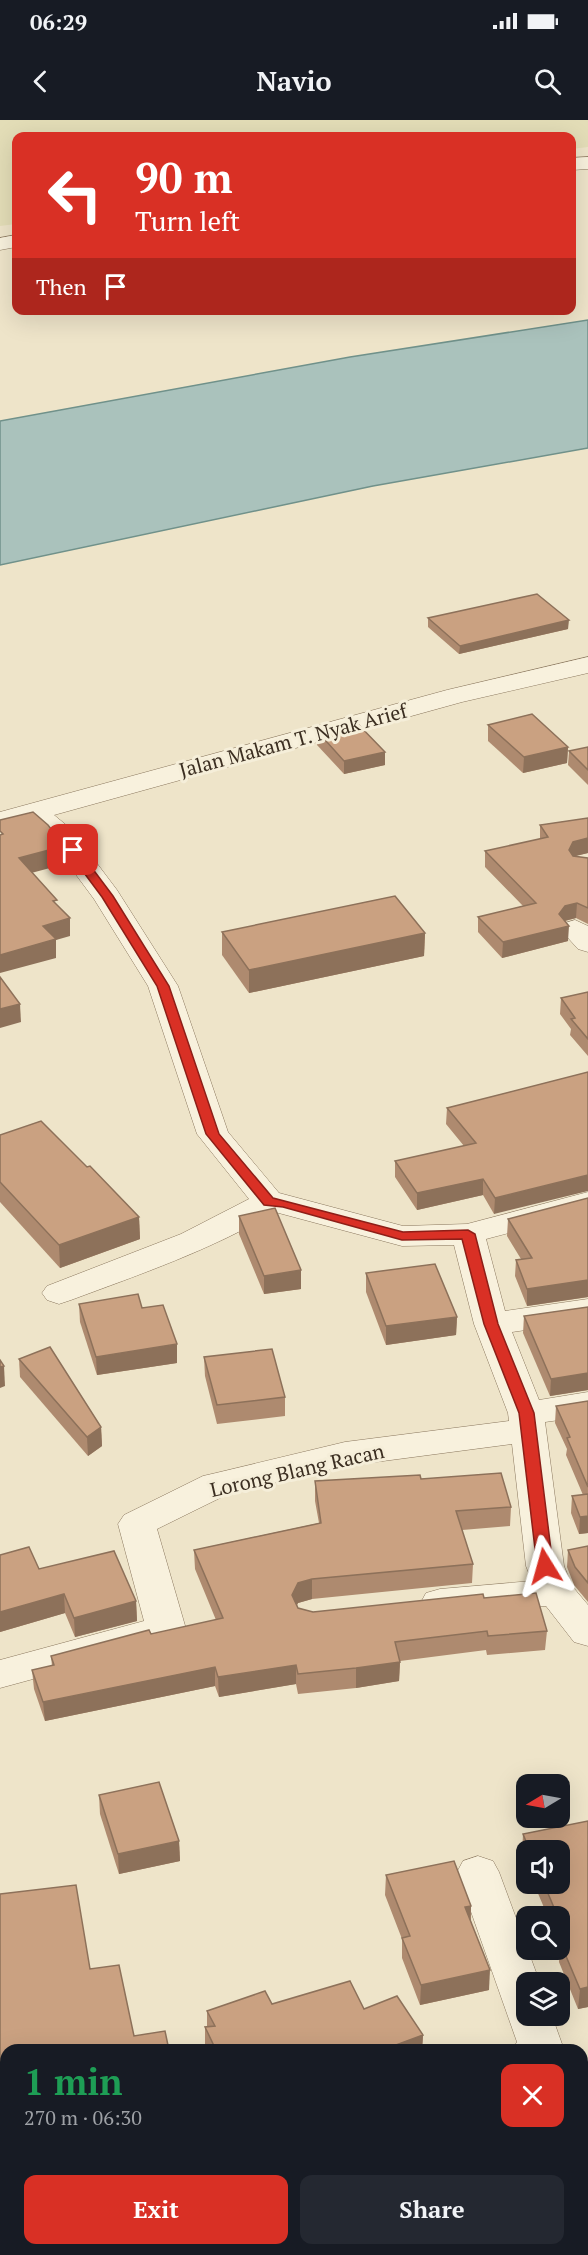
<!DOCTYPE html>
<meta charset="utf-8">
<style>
:root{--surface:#171b24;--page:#242831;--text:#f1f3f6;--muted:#9ea1a6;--accent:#d93025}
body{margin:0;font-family:"PT Serif",serif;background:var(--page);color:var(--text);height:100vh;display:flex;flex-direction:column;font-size:22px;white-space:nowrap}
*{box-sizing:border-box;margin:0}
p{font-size:20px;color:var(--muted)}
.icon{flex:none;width:33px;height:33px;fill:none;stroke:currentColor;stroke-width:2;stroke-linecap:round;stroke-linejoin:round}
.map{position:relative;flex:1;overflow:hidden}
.panel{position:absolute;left:0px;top:1924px;width:588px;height:212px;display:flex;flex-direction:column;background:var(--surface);border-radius:18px 18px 0 0;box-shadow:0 6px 24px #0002}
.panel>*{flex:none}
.top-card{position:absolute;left:12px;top:12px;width:564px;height:183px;border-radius:12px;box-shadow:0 6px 24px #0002;background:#d93025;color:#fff;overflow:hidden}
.needle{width:39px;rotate:260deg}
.tools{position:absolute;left:516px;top:1654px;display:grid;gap:12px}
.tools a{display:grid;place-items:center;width:54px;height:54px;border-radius:12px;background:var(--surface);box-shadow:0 6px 24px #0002;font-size:30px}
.pin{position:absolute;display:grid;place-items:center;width:51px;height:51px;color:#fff;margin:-26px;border-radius:12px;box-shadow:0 3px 9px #0006}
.me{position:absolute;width:66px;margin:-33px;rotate:352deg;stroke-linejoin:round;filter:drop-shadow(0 0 4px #0008)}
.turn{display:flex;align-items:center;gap:21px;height:126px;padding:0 24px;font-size:27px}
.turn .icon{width:78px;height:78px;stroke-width:2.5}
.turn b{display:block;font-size:42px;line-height:51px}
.then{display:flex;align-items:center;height:57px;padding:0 24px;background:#0003;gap:12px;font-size:22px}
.round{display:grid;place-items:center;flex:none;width:63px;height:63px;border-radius:12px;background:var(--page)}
.head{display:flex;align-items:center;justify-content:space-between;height:102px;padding:0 24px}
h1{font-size:36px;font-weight:600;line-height:45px;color:#1e9e55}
.primary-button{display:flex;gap:12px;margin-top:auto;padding:12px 24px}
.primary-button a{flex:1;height:69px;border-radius:12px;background:var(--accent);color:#fff;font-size:24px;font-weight:600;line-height:69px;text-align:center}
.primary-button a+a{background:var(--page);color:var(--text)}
.status{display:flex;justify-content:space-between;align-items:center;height:42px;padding:0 30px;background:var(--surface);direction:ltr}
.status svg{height:16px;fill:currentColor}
header{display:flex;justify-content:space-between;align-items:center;height:78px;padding:0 24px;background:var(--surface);font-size:27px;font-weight:600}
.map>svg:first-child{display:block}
.farmland{fill:#e3ddb7}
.water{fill:#aac2bc;stroke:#70918a;stroke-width:1.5}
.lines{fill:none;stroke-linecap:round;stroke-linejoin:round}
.minor-casing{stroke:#8a775e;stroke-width:1}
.minor{fill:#f8f1dd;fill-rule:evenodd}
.wall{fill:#ae8a6f}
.shaded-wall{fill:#8d715a}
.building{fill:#caa181;stroke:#8d715a;stroke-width:1.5}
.route{fill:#d93025;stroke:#8d1f18;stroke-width:1.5}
.labels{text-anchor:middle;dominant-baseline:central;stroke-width:6;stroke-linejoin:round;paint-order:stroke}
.street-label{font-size:20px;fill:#3b2e21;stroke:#f5eed9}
</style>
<div class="status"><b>06:29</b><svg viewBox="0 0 49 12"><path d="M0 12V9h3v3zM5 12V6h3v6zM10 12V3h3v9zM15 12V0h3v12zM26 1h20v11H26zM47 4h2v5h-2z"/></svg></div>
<header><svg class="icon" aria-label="back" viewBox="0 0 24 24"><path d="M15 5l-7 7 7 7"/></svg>Navio<svg class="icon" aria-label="search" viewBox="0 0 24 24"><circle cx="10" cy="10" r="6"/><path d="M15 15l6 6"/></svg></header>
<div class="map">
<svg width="588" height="2135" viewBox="0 0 588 2135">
<rect width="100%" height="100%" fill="#eee4c9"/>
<path class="farmland" d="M0,0h588v27l-16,2v-13h-556v88l-16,2z"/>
<path class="water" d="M588,200v128l-215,38 -373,79v-144l350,-64z"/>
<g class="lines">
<g class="minor-casing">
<g id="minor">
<path d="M588,37v12l-16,1v-12z"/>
<path d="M16,115v12l-16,3v-12z"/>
<path d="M588,537v16l-126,29 -408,113 17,14 46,61 61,96 50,146 51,61 124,33 64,-2 121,-32v20l-102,27 19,72 83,-12v22l-76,11 27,68 49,-8v24l-43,6 19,144 8,20 16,19v41l-14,-4 -28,-36 -106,9 -14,-4 -5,-9 5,-9 14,-4 92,-8 -6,-15 -14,-122 -167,22 -117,28 -71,35 29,100 -6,10 -180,49v-28l144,-39 -26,-97 6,-9 79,-39 13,-3 129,-31 164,-21 -1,-8 -34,-89 -20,-79 -52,1 -127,-34c-64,38 -134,62 -204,88l-12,4 -12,-4 -5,-7 5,-7 134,-52 68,-35 -52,-65 -49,-148 -54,-87 -43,-58 -23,-19 -28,7v-17l447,-122z"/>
<path d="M575,800l13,6v26l-10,-3 -18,-20 5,-6z"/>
<path d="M478,1736l15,5 6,11 41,111h-14v33h26l10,28 -3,6h-47l5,-8 -60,-170 6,-11z"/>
<path d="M125,2130h48l2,5h-48z"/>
<path d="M463,2130h50l2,5h-49z"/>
</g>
</g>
<use href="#minor" class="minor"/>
</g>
<g class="wall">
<path d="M428,498l140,11 -109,25 -31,-27z"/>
<path d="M488,605l80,22 -1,16 -44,10 -35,-32z"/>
<path d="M317,611l68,34 -41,9 -27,-29z"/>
<path d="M588,627v38l-20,-20 1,-14z"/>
<path d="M588,698v35l-14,3 14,2v66l-12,-6 -11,3 3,20 -66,17 -24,-26v-15l45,-11 -38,-39v-16l55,-12v-14z"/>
<path d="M222,812l203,1 -1,23 -175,37 -27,-38z"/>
<path d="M588,872v64l-18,-21 1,-6 -11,-15 1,-16z"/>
<path d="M588,952l-94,142 -11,-19 -66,15 -22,-33v-16l69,-15 -18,-22 1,-16z"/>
<path d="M0,1015l139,82 1,22 -80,29 -60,-66z"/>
<path d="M588,1078v99l-61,9 -12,-30 1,-16 5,-1 -14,-23 1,-17z"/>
<path d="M239,1096l62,54v19l-37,5 -25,-60z"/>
<path d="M366,1153l91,44 -1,18 -70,10 -20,-53z"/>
<path d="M79,1184l63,4 35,55 -80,12 -17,-53z"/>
<path d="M588,1187v83l-38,6 -27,-63 1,-17z"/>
<path d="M204,1237l81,40v19l-68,8 -12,-48z"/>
<path d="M19,1239l82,68 1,19 -14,10 -68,-79z"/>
<path d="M588,1281v132l-9,1 -8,-21 1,-17 11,-1 -17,-40 1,-6 -12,-26 1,-17z"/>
<path d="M421,1359l90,28 -1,19 -48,4 11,34 -1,19 -160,16 -14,4 -1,2 1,3 15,4 171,-14 63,33 -2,19 -58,5 -1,-5 -86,11 -1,20 -43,7 -58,6 -2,-10 -77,13 -4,-11 -170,35 -11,-32 -2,-19 20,-4 -1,-10 165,-36 -21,-51 -1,-19 125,-27 -4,-22v-20z"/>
<path d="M588,1426v56l-14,-17 -7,-18 1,-17z"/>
<path d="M0,1435l136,46 1,20 -62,16 -10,-24 -65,19z"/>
<path d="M99,1675l80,46 1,20 -61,13 -19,-60z"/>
<path d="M588,1701v186l-10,2 -19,-47 1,-17v-28h-12l-14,-33h26v-33h-34v15l-4,-12 1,-20z"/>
<path d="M386,1755l85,31v15l18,69 -69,15 -18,-47v-19l-17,-44z"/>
<path d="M0,1774l90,75 44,67 35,14h-163v137l-5,1 -1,-9z"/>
<path d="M272,1884l92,5 59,26 -1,15h-215l-2,-3v-20h2v-16z"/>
</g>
<g class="shaded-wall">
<path d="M569,500l-1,9 -109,25 1,-8z"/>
<path d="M568,627l-1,16 -44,10 1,-16z"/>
<path d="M385,632v13l-41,9v-13z"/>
<path d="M588,718v15l-16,4 -3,-7 4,-8z"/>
<path d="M64,726l1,18 -45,12 -1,-18z"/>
<path d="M577,783l-1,15 -12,3 5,5 -1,15 -66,17 1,-16 56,-28 6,-8z"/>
<path d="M70,798v18l-14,4v18l-56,15v-18l43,-29z"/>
<path d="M425,813l-1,23 -175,37v-23z"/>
<path d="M20,884l1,18 -21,6v-19z"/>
<path d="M588,1055v16l-94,23 1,-16z"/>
<path d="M483,1059v16l-66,15v-17z"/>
<path d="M139,1097l1,22 -80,29 -1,-23z"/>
<path d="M301,1150v19l-37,5v-18z"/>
<path d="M588,1160v17l-61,9v-17z"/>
<path d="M457,1197l-1,18 -70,10v-19z"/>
<path d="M177,1224v19l-80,12 -1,-18z"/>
<path d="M4,1246l1,20 -5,2v-21z"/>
<path d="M588,1253v17l-38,6 1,-17z"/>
<path d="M101,1307l1,19 -14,10 -1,-19z"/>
<path d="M588,1396v17l-9,1 1,-17z"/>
<path d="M312,1459v20l-14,4 -6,11v-19l6,-12z"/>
<path d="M64,1474l1,19 -65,19v-20z"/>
<path d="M136,1481l1,20 -62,16 -1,-19z"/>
<path d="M400,1542l-1,19 -43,7v-20z"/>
<path d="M296,1545v19l-77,13 -1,-20z"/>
<path d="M215,1547v19l-170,35 -2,-19z"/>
<path d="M179,1721l1,20 -61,13 -1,-20z"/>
<path d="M471,1786l-1,20 -5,-19z"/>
<path d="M490,1850l-1,20 -69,15 1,-20z"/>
<path d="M588,1867v20l-10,2 2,-20z"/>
<path d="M423,1915l-1,15h-37v-1z"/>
</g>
<g class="building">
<path d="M537,474l32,26 -109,26 -32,-28z"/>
<path d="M532,594l36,33 -44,10 -36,-32z"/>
<path d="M355,601l30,31 -41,9 -27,-30z"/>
<path d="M588,627v23l-19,-19z"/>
<path d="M33,692l15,13 16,21 -45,12 38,42 -4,1 17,17 -27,8 13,13 -56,16v-120l3,-1 -3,-3v-11z"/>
<path d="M588,698v20l-15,4 -4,8 4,6 15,2v50l-11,-5 -12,3 -6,8 10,12 -66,16 -25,-25 58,-14 -51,-52 63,-14 -8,-12z"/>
<path d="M395,776l30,37 -176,37 -27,-38z"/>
<path d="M0,857l20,27 -20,5z"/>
<path d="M588,872v47l-17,-20 4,-1 -14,-20z"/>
<path d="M588,952v103l-93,23 -12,-19 -66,14 -22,-32 81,-18 -29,-35z"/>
<path d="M41,1001l46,46 3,-1 49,51 -80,28 -59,-63v-47z"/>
<path d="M588,1078v82l-61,9 -11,-29 16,-2 -24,-39z"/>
<path d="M275,1088l26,62 -37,6 -25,-60z"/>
<path d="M435,1144l22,53 -71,9 -20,-53z"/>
<path d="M138,1174l4,14 21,-3 14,39 -81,13 -17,-53z"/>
<path d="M588,1187v66l-37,6 -27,-63z"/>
<path d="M50,1227l51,80 -14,10 -68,-78z"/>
<path d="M272,1229l13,48 -68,8 -13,-48z"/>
<path d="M0,1240l4,6 -4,1z"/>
<path d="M588,1281v86l-21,-49 3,-1 -14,-31z"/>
<path d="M501,1353l10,34 -55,4 17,53 -161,15 -14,4 -6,12 6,13 15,4 170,-18 1,4 52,-5 11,38 -59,5 -1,-5 -92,11 5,20 -44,6 -58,6 -2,-9 -78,12 -3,-10 -172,35 -11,-32 22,-5 -3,-9 98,-26 2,4 72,-16 -29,-68 127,-27 -6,-42 105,-6 1,4z"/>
<path d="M588,1374v22l-8,1 -8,-21z"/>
<path d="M588,1426v37l-13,-16 -7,-17z"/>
<path d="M29,1427l10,22 75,-18 22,50 -62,17 -10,-24 -64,18v-57z"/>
<path d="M159,1662l20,59 -61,13 -19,-59z"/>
<path d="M588,1701v166l-8,2 -20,-47 8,-2 -8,-19v-4h-2l-14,-33h16v-33h-30l-7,-17z"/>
<path d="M454,1741l17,45 -6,1 25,63 -69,15 -19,-47 8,-2 -24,-61z"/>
<path d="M76,1765l14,84 29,-4 15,71 31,-5 4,19h-163v115l-6,1v-272z"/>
<path d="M350,1861l14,28 33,-13 26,39 -38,14 1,1h-70l-2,-2 -7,2h-91l-11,-23 10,-1 -8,-15 58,-20 7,13z"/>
<path d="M6,2091v39h24l1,5h-31v-33l5,-1z"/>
</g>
<path class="route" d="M73,727l4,1 36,48 56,90 50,148 54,64 130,34 65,-2 7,4 23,90 36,89 19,153 -2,3h-11l-3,-3 -18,-153 -35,-89 -22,-85 -60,1 -119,-33 -19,-2 -58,-71 -49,-148 -55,-89 -35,-47z"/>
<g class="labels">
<g class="street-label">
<text transform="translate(293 620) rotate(-15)">Jalan Makam T. Nyak Arief</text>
<text transform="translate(297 1350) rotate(-13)">Lorong Blang Racan</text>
</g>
</g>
</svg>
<div class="tools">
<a><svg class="needle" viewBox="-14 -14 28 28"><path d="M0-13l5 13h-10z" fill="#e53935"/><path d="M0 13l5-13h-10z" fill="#9ea1a6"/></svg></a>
<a><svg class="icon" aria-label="sound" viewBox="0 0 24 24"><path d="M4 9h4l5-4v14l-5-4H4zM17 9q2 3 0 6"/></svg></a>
<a><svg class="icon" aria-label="search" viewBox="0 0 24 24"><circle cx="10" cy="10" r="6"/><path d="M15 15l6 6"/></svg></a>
<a><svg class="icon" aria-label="layers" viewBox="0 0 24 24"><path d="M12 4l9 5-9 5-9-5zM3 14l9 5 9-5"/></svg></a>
</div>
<div class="pin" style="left:73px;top:730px;background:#d93025"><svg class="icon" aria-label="arrive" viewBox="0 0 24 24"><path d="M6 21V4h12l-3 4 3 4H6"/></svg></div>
<svg class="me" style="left:545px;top:1446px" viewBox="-20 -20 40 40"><path d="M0-17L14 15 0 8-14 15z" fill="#d93025" stroke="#fff" stroke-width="4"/></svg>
<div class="top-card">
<div class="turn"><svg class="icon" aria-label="left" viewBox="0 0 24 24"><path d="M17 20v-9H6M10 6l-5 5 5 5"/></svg><div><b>90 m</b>Turn left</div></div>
<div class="then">Then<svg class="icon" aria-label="arrive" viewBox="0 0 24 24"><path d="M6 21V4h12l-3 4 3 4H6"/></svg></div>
</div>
<section class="panel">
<div class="head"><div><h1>1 min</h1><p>270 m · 06:30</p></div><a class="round" style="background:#d93025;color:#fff"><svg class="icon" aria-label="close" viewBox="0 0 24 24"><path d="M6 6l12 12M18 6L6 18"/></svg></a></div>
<div class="primary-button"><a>Exit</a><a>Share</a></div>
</section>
</div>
